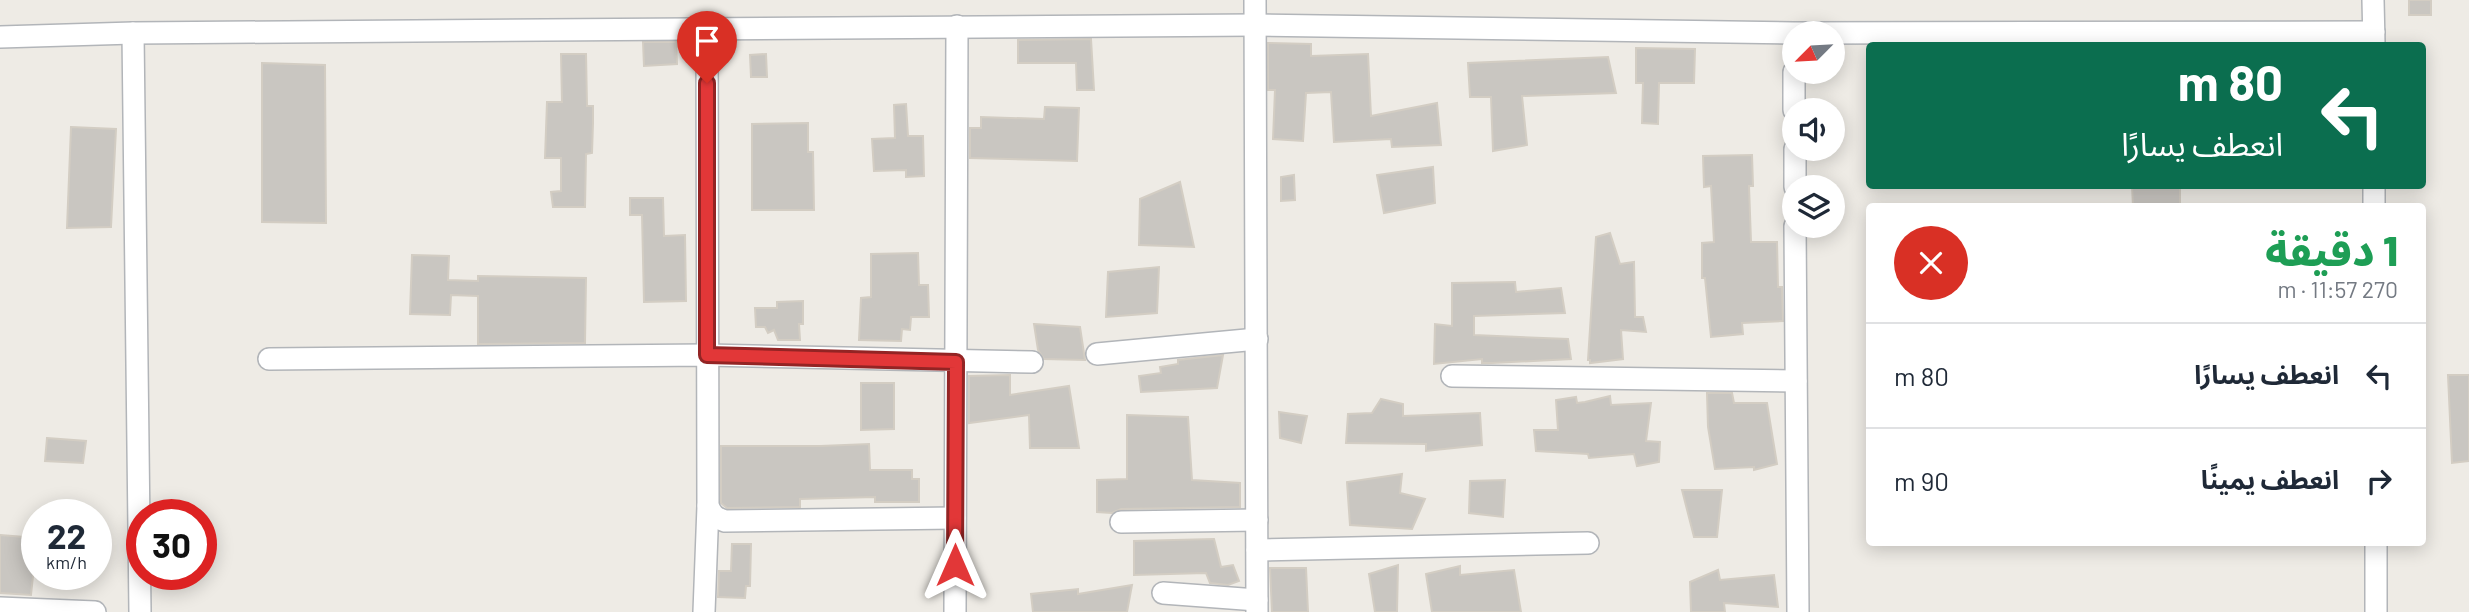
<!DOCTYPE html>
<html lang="ar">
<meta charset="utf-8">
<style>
:root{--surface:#fff;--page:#f6f6f7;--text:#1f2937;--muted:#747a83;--line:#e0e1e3}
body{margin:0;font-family:Barlow,"Noto Sans Arabic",sans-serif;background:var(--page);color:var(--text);direction:rtl;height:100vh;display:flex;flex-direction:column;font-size:26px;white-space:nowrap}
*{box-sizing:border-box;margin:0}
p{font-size:23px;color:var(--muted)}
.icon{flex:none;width:38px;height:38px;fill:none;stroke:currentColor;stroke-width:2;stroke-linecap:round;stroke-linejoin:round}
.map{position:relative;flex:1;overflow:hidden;direction:ltr}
.panel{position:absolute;left:1866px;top:203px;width:560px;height:343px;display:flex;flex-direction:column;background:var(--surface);border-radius:7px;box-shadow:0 4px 18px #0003;direction:rtl}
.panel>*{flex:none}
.banner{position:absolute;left:1866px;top:42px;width:560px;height:147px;border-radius:7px;box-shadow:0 4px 18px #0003;direction:rtl;background:#0b6e4f;color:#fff;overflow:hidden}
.needle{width:46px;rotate:246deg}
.buttons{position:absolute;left:1782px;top:21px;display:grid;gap:14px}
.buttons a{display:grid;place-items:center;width:63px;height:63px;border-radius:50%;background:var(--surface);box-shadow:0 4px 18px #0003;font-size:35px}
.speed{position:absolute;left:21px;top:499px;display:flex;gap:14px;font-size:35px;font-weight:700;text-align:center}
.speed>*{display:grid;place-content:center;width:91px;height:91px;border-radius:50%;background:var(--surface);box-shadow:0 4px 18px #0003;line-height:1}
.speed small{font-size:18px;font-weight:400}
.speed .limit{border:10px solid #d22;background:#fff;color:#111}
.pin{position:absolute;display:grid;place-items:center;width:60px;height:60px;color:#fff;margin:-72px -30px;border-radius:50% 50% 50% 0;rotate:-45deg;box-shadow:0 0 7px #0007}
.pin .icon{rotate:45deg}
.me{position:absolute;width:77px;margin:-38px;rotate:0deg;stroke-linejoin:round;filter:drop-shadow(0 0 5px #0008)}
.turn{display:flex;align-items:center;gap:24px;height:147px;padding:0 28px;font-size:32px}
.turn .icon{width:91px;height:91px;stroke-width:2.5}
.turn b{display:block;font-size:49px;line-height:60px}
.round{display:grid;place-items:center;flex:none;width:74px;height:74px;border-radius:37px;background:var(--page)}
.overview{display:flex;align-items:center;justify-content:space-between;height:119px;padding:0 28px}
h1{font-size:42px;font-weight:800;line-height:52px;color:#1e9e55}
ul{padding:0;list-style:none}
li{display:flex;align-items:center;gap:21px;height:105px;padding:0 28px;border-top:2px solid var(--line)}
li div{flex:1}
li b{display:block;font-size:26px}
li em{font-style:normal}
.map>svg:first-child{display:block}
.building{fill:#c9c6c1;stroke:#d3cdc3;stroke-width:2}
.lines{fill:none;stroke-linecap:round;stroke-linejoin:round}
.minor-casing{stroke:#b2b5b9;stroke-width:24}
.minor{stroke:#fff;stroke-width:21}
.route-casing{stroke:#932424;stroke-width:18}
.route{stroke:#e23738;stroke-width:12}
</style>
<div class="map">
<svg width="2469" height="612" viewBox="0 0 2469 612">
<rect width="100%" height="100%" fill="#eeebe5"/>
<g class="building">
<rect x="2409" y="0" width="22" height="15"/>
<path d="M1091,39l3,51h-17l-1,-27h-58v-23z"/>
<path d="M643,42h33l1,22 -33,2z"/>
<path d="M1268,43l43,1v12l57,-2 3,62 66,-13 4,42 -49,2 -1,-8 -57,3 -3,-50 -25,1 -3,48 -30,-2 2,-49h-7z"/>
<path d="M1636,48l59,1 -1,34h-35l-1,41 -16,-1 1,-40h-7z"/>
<path d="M561,54h25l1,52h6v17l-1,30 -6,1 -1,53h-32l-2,-15 10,-1v-33h-16l2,-56h15z"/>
<path d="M766,54l1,23h-16l-1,-22z"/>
<path d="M1608,57l8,36 -94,3 5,49 -34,6 -2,-54h-21l-2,-34z"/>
<path d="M262,63l63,2 1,158 -64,-1z"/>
<path d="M906,104l2,32h15l1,40 -18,1v-7l-32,1 -2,-32 23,-1 -1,-33z"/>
<path d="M1045,107l34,1 -2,53 -107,-3v-30h11v-11l63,2z"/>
<path d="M808,123v29h5l1,58h-62v-86z"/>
<path d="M71,127l45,2 -5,98 -44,1z"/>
<path d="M1752,155l1,31h-4l2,56h26l1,45h4l1,34 -41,2 1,11 -32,3 -6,-59h-3v-35l12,-1 -3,-56 -7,1 -1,-31z"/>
<path d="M1433,167l2,36 -51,10 -7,-38z"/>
<path d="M1294,175l1,25 -14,1v-24z"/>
<path d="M1180,182l14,65 -55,-2 1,-46z"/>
<path d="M2132,186h48v20h-47z"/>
<path d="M630,198h33l1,38 21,-1 1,66 -42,1 -2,-87h-12z"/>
<path d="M1610,233l10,31 14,-2 1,55h8l3,15 -25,-2 2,29 -33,4v-3h-2l8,-123z"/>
<path d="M918,253l1,32h9l1,32h-18l-1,13 -8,-1 -1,12 -42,-1 2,-42 10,-1v-43z"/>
<path d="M412,255l37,1 -1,24 30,1v-5l108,2 -1,65 -107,1v-48l-27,-1 -1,20 -40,-1z"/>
<path d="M1159,267l-2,46 -51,4 2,-45z"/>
<path d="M1515,282l1,10 45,-4 4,25 -91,3v19l94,4 3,20 -79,4h-10v-4l-48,5 1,-40 17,2v-43z"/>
<path d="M803,301v23h-4l1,16h-22l-4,-10 -6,3 -3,-6h-9l-1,-19h22v-6z"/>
<path d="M1034,324l46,3 5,33 -41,-1 -6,-9z"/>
<path d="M1223,355l-6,33 -76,4 -2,-16 22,-3 -1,-6 18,-3v-4z"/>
<path d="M1010,375v20l59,-9 10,62h-49l-1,-33 -60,8v-47z"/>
<path d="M2448,375h21v86l-17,2z"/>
<path d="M861,383h33v46l-33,1z"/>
<path d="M1707,393h25l2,10h33l10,61 -23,6v-3l-39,2 -7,-42z"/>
<path d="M1610,396l1,9 40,-2 -5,38 14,1 -1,20 -22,4 -3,-12 -45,4 -1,-4 -52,-3 -2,-21h24l-2,-30 20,-3 1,6 8,-1z"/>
<path d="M1381,399l22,5v12l77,-3 2,32 -56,6v-7l-80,-1 2,-29 24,-1z"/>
<path d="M1279,412l28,4 -6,27 -21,-5z"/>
<path d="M1127,415l61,2 4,63 48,3v24l-119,2 -9,4 -15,-1v-32l30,-1z"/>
<path d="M47,438l39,3 -3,22 -38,-2z"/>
<path d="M869,444l1,26h42v9h7v23h-44v-5l-75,2v8l-73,1 -6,-5v-57h99z"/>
<path d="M1402,474l-2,19 25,6 -13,30 -62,-4 -3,-43z"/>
<path d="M1505,480l-2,37 -34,-4 1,-32z"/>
<path d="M1682,490h40l-5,47h-23z"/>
<path d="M0,535l37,3 -6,57 -31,-2z"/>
<path d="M1214,539l7,28 12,-2 6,16 -11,4 -18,-2 -4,-10 -72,2v-34z"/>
<path d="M732,544h19l-1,42h-4l-1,12 -27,-1 1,-26h12z"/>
<path d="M1398,565l-1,47h-22l-6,-38z"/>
<path d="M1460,566v9l54,-5 7,42h-89l-6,-38z"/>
<path d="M1270,568h36l2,44h-36z"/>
<path d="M1718,570l2,10 54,-5 4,32 -54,-4 1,9h-34l-1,-30z"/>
<path d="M1132,585l-5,27h-94l-2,-18 47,-5v5z"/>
</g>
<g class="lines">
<g class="minor-casing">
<g id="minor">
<path d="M1255,0l2,612"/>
<path d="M2373,0l1,43"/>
<path d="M707,28l1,477c3,10 8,13 17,16l230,-3"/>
<path d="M133,33l7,579"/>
<path d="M0,37l133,-4 1122,-8 539,8 580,-1"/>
<path d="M1794,72v38"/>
<path d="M1795,149v38"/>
<path d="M2374,186v20"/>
<path d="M1795,226l3,386"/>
<path d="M1097,354l160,-15"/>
<path d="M269,359l438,-4 325,7"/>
<path d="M1452,376l344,5"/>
<path d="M1121,522l136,-2"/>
<path d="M2376,542v70"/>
<path d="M1257,550l331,-7"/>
<path d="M1163,593l94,7"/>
<path d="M0,608l95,4"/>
<path d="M704,612l4,-106"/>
<path d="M955,612l2,-586"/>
</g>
</g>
<use href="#minor" class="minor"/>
</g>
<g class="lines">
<g class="route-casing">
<path id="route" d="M707,83v272l249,7 -1,203"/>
</g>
<use href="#route" class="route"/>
</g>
</svg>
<div class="buttons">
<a><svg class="needle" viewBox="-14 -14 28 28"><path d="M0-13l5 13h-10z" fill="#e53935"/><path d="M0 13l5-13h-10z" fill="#747a83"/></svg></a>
<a><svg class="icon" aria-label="sound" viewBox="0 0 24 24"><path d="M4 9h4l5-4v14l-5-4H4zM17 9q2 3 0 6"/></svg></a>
<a><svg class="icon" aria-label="layers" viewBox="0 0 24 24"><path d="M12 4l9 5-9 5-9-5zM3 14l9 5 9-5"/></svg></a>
</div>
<div class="speed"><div>22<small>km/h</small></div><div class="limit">30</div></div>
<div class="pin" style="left:707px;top:83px;background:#d93025"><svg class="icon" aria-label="arrive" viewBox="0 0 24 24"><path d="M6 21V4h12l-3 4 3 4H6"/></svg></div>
<svg class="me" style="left:955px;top:565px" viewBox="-20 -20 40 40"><path d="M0-17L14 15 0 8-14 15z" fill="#e23738" stroke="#fff" stroke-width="4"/></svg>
<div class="banner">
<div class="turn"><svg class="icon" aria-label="left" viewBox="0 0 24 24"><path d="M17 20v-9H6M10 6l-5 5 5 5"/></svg><div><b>80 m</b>انعطف يسارًا</div></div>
</div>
<section class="panel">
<div class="overview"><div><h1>1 دقيقة</h1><p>270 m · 11:57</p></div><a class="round" style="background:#d93025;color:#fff"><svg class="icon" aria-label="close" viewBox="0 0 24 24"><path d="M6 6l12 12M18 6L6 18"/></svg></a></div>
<ul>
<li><svg class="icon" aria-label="left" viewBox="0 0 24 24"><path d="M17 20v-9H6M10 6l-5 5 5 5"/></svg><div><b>انعطف يسارًا</b></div><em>80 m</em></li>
<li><svg class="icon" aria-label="right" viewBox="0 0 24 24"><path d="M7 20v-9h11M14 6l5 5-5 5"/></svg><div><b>انعطف يمينًا</b></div><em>90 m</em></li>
</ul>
</section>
</div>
